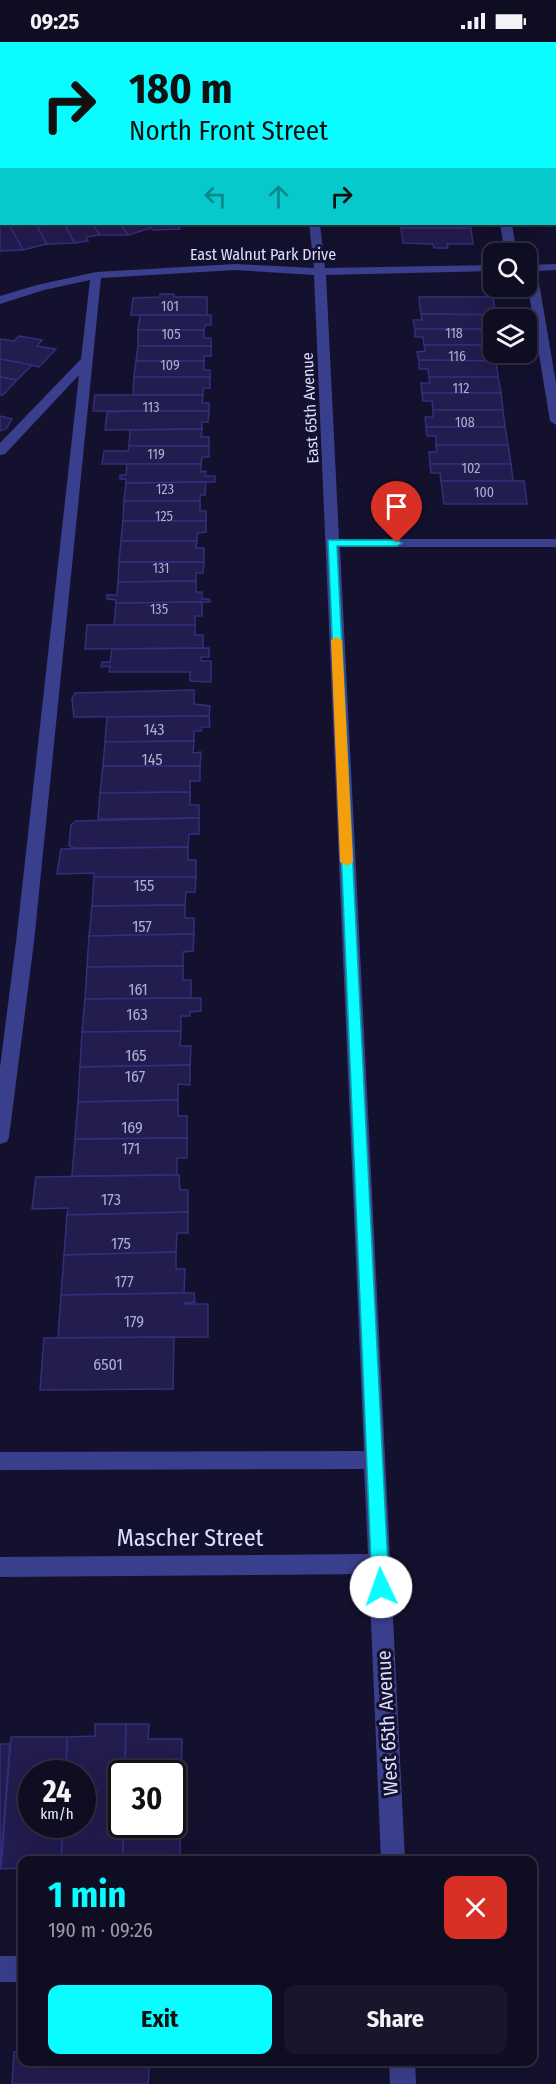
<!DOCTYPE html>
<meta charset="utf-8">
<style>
:root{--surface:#0e0d22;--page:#17162a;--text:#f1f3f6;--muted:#9b9ca5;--line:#2e2d40;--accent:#09fcff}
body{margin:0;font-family:"Fira Sans Condensed",sans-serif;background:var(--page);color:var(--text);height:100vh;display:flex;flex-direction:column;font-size:22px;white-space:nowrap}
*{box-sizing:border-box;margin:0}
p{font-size:20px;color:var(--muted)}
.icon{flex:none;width:33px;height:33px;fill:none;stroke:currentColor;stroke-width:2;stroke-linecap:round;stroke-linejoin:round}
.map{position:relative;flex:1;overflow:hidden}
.side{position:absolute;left:18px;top:1814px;width:519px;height:210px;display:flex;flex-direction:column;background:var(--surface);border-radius:12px;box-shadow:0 6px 24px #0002,0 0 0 2px var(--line)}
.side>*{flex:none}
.hud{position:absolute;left:0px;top:0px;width:556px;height:183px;box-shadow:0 6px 24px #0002,0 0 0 2px var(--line);background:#09fcff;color:#111;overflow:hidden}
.fabs{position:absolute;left:483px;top:201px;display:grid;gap:12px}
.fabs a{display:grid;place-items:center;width:54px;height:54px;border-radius:12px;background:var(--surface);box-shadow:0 6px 24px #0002,0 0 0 2px var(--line);font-size:30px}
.speed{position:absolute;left:18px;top:1718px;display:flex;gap:12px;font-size:30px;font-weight:700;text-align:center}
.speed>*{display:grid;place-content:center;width:78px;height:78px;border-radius:50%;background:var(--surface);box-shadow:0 6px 24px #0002,0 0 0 2px var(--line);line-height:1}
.speed small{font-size:15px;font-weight:400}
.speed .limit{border:3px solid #111;border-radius:9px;background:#fff;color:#111}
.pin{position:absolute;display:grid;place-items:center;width:51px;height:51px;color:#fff;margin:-62px -26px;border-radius:50% 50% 50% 0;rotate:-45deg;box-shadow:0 0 6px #0007}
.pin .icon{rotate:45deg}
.me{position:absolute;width:66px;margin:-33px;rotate:357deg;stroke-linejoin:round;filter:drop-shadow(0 0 4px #0008)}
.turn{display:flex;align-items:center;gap:21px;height:126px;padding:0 30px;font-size:27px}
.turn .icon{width:78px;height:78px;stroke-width:2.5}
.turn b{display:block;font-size:42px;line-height:51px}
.lanes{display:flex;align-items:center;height:57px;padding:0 30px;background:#0003;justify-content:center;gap:30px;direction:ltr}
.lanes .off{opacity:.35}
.round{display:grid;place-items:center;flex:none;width:63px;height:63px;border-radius:12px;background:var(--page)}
.overview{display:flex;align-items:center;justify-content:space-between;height:102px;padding:0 30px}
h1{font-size:36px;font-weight:700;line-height:45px;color:var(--accent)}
.cta{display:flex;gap:12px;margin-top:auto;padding:12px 30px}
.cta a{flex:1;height:69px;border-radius:12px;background:var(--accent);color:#111;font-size:24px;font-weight:700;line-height:69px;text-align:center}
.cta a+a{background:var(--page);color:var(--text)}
.status{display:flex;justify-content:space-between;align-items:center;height:42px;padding:0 30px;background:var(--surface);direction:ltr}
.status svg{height:16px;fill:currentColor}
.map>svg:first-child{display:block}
.building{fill:#221c4f;stroke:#362d7b;stroke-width:1.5}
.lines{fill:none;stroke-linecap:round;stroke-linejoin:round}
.minor{fill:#3a3f8d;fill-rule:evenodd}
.route{fill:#09fcff;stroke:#06a4a6;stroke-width:1.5}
.slow{fill:#f59e0b}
.labels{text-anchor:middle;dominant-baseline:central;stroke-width:6;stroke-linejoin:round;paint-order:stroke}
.far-number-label{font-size:14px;fill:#aeadd3}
.far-street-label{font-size:16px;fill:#ddf;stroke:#13112d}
.number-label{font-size:16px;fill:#aeadd3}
.street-label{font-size:20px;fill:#ddf;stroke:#13112d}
.near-street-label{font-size:24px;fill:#ddf;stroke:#13112d}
</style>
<div class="status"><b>09:25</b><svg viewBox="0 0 49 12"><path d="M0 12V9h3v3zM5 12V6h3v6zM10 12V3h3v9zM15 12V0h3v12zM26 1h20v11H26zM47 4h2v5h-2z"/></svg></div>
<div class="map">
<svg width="556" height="2042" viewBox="0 0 556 2042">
<rect width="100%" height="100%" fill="#13112d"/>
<g class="building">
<path d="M181,0h74l-75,2z"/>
<path d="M0,168l2,14h7l14,26 -23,1z"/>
<path d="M9,182h27l11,20 -24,6z"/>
<path d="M36,182h28l11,19 -28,1z"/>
<path d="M64,182h28l8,11 -14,2 2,4 -13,2z"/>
<path d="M92,182h29l7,11h-28z"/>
<path d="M121,182h27l3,4 -23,7z"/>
<path d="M148,182h28l4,5 -27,1z"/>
<path d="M401,182h62l1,4h-63z"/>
<path d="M401,186h70l2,16h-26l1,4h-14l-1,-4 -30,-1z"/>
<path d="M160,252h14v3h33v18h-76l2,-17 27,-1z"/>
<path d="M419,255h74l3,18 -75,-1z"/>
<path d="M421,272l94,1 1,5h-22l-3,9h-76l-2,-9h9z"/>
<path d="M140,273h71v10h-6l-1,5h-66z"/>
<path d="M415,287h76l3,16h-70l-1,-8h-8z"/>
<path d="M138,288h66v8h7v8h-73z"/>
<path d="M19,294l23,4 -5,6 19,3 -17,18 -39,-8v-20l14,2z"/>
<path d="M424,303h70l2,16 -77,-1 -2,-8 8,-1z"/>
<path d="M138,304h73v10h-7v5h-68z"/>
<path d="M0,317l32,6 -15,15 -17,-3z"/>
<path d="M419,318l77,1 2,16h-69l-1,-8h-9z"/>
<path d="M136,319h68v9h6v7h-76z"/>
<path d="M0,335l17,3 -14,15h-3z"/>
<path d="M134,335h76v11h-7v7h-70z"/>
<path d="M429,335h69l3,16h-79l-1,-10h9z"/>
<path d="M422,351h79l2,17h-70l-1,-9h-9z"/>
<path d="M95,353h108l-1,8h7v8h-116z"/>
<path d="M433,368h70l2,17h-79l-1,-10h8z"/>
<path d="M132,369h77l-1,11h-6v7l-97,1 2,-18z"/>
<path d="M0,374l12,3 -6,10 -6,2z"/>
<path d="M426,385h79l3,18h-72v-9h-9z"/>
<path d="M202,387l-1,8h8v9h-80l1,-16z"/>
<path d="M436,403h72l3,19h-81l-1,-12h8z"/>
<path d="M129,404h80v11h-7l-1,7h-99l2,-13h24z"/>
<path d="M127,422h74v8l5,-1 -1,5h10v6l-89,1v-4h-6v-4h6z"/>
<path d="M430,422h81l2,17h-72l-1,-8h-9z"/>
<path d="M441,439h83l3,23h-83z"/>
<path d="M206,440l-1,13h-5v6h-76l2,-18z"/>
<path d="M124,459h76v10h6v10h-83z"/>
<path d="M123,479h83v11l-9,1v8h-76z"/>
<path d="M121,499h76l-1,7h8v14h-85z"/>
<path d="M119,520h85l-1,11h-7v8l-78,1z"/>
<path d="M196,539v11h6v7h7l1,3 -94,1v-3l-9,-1v-4h10l1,-13z"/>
<path d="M202,560v14h-7v9h-81l2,-22z"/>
<path d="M87,583h108v10h8v13l-118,1z"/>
<path d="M209,606v9h-8v4h10v21l-21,-1v-9h-81l1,-6 -9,1 1,-5h8l2,-13z"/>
<path d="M194,648v14l16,2 -1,10 -135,1 -2,-18 3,-6z"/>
<path d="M209,674l1,11h-8l-1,4h-7v10l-89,1 2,-25z"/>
<path d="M194,699l-1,12 8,-1 -1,14h-97l2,-24z"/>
<path d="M103,724h97v15h-10v11l-90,1z"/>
<path d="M190,750v13h9v13l-101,1 2,-26z"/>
<path d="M199,776v16h-10l-1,13 -113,1 -6,-2 2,-21 5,-4z"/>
<path d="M188,805v13h8v17h-102v-4l-37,1 4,-25z"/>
<path d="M94,835h102l-1,15h-9l-1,13 -93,1z"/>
<path d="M185,863v13h9v16l-105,2 3,-30z"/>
<path d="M194,892l-1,17 -10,1v14l-96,1 2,-31z"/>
<path d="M183,924v14h8v18l-106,1 2,-32z"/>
<path d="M191,956h10v13l-11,1v4h-9v15l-99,1 3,-33z"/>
<path d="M181,989l-1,15h11l-1,19 -110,2 2,-35z"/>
<path d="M190,1023v20l-12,-1v16l-100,2 2,-35z"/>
<path d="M178,1058v16h9v22l-112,1 3,-37z"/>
<path d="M187,1096v20h-10v17l-105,1 3,-37z"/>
<path d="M177,1133h2l1,15h8v22l-121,3 1,-7 -36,1 4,-32z"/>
<path d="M188,1170v21h-11l-1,19 -112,3 3,-40z"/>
<path d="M176,1210v17h9l-1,24 -123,2 3,-40z"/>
<path d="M184,1251h10l1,9 -11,1v1h24v33l-150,1 3,-43z"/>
<path d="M174,1295l-1,52 -133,1 4,-52z"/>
<path d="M95,1682h31l-1,49h-3l1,85h-62l2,-34h19v-51h-16l1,-36 28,-1z"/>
<path d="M126,1682h23l-1,15h34l-2,117 -57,2v-34h49v-51h-47z"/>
<path d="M11,1695h56l-1,36h-34v51h31l-2,36h-39v8l-21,1z"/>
<path d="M0,1702h10l-10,125z"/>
<path d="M14,2010h8v9h128l-2,23h-136z"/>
</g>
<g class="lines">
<g class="minor">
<path d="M42,0h11l-12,2z"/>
<path d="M137,0h10l-11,2z"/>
<rect x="313" y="0" width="10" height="2"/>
<rect x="495" y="0" width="10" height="2"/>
<path d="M2,27v7h-2v-6z"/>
<rect x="0" y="156" width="2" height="6"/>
<path d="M309,182h11l5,44 169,-3v6l-168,4 13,264h217v8h-216l65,1313h-24l-12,-286 -369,3v-20l368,-3 -4,-85 -364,1v-18l364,-1 -50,-1176 -79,-5 -134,8 -67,664 -25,195 -2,5 -7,2v-77l16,-125 63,-567 -74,79 -5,1v-12l81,-84 9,-79 -46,10 -44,14v-8l37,-11 59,-13 139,-8 79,4z"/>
<path d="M500,182h12l5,30h-12z"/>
<path d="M556,222v6l-19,1 19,112v42l-6,-4 -24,-145v-11z"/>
<rect x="0" y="1914" width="22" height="26"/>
<path d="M389,2019h26l1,23h-26z"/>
</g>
</g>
<path class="route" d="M328,498h69l5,3 -5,3h-60l52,1041 -2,5 -6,2 -6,-2 -3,-5z"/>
<path class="slow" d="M336,595l6,3 11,222 -6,4 -7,-4 -9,-222z"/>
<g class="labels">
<g class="far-number-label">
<text x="170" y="264">101</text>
<text x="454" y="291">118</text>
<text x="171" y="292">105</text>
<text x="457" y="314">116</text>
<text x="170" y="323">109</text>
<text x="461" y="346">112</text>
<text x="151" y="365">113</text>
<text x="465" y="380">108</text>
<text x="156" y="412">119</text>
<text x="471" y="426">102</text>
<text x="165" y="447">123</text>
<text x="484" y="450">100</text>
<text x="164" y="474">125</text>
<text x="161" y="526">131</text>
<text x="159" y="567">135</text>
</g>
<g class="far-street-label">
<text x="263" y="212">East Walnut Park Drive</text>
<text transform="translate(310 366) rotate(-93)">East 65th Avenue</text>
</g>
<g class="number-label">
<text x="154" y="687">143</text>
<text x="152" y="717">145</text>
<text x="144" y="843">155</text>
<text x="142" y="884">157</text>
<text x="138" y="947">161</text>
<text x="137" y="972">163</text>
<text x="136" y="1013">165</text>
<text x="135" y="1034">167</text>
<text x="132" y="1085">169</text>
<text x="131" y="1106">171</text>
<text x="111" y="1157">173</text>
<text x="121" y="1201">175</text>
<text x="124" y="1239">177</text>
<text x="134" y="1279">179</text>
<text x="108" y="1322">6501</text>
</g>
<g class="street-label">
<text transform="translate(387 1681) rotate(-93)">West 65th Avenue</text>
</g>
<g class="near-street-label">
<text x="190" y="1496">Mascher Street</text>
</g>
</g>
</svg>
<div class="fabs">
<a><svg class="icon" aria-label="search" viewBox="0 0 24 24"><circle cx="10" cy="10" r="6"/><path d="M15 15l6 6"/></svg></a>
<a><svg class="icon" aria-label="layers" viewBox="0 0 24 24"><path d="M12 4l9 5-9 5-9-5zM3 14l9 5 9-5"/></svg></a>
</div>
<div class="speed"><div>24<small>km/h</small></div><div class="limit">30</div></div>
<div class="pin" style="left:397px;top:501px;background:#d93025"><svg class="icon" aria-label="arrive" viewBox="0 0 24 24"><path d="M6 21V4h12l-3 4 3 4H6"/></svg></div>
<svg class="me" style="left:381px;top:1545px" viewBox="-20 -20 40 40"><circle r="19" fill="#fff"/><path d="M0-13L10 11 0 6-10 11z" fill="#09fcff"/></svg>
<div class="hud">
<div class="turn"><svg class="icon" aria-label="right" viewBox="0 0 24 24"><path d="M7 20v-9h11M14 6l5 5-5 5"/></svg><div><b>180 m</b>North Front Street</div></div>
<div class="lanes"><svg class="icon off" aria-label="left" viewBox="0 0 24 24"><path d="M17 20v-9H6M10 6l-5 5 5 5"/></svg><svg class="icon off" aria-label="ahead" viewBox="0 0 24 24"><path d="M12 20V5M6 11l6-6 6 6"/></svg><svg class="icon" aria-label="right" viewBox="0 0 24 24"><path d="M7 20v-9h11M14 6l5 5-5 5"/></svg></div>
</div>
<section class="side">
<div class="overview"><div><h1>1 min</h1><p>190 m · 09:26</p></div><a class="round" style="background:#d93025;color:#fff"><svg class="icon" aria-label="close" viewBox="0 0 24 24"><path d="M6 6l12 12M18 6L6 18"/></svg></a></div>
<div class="cta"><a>Exit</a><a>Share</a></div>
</section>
</div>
